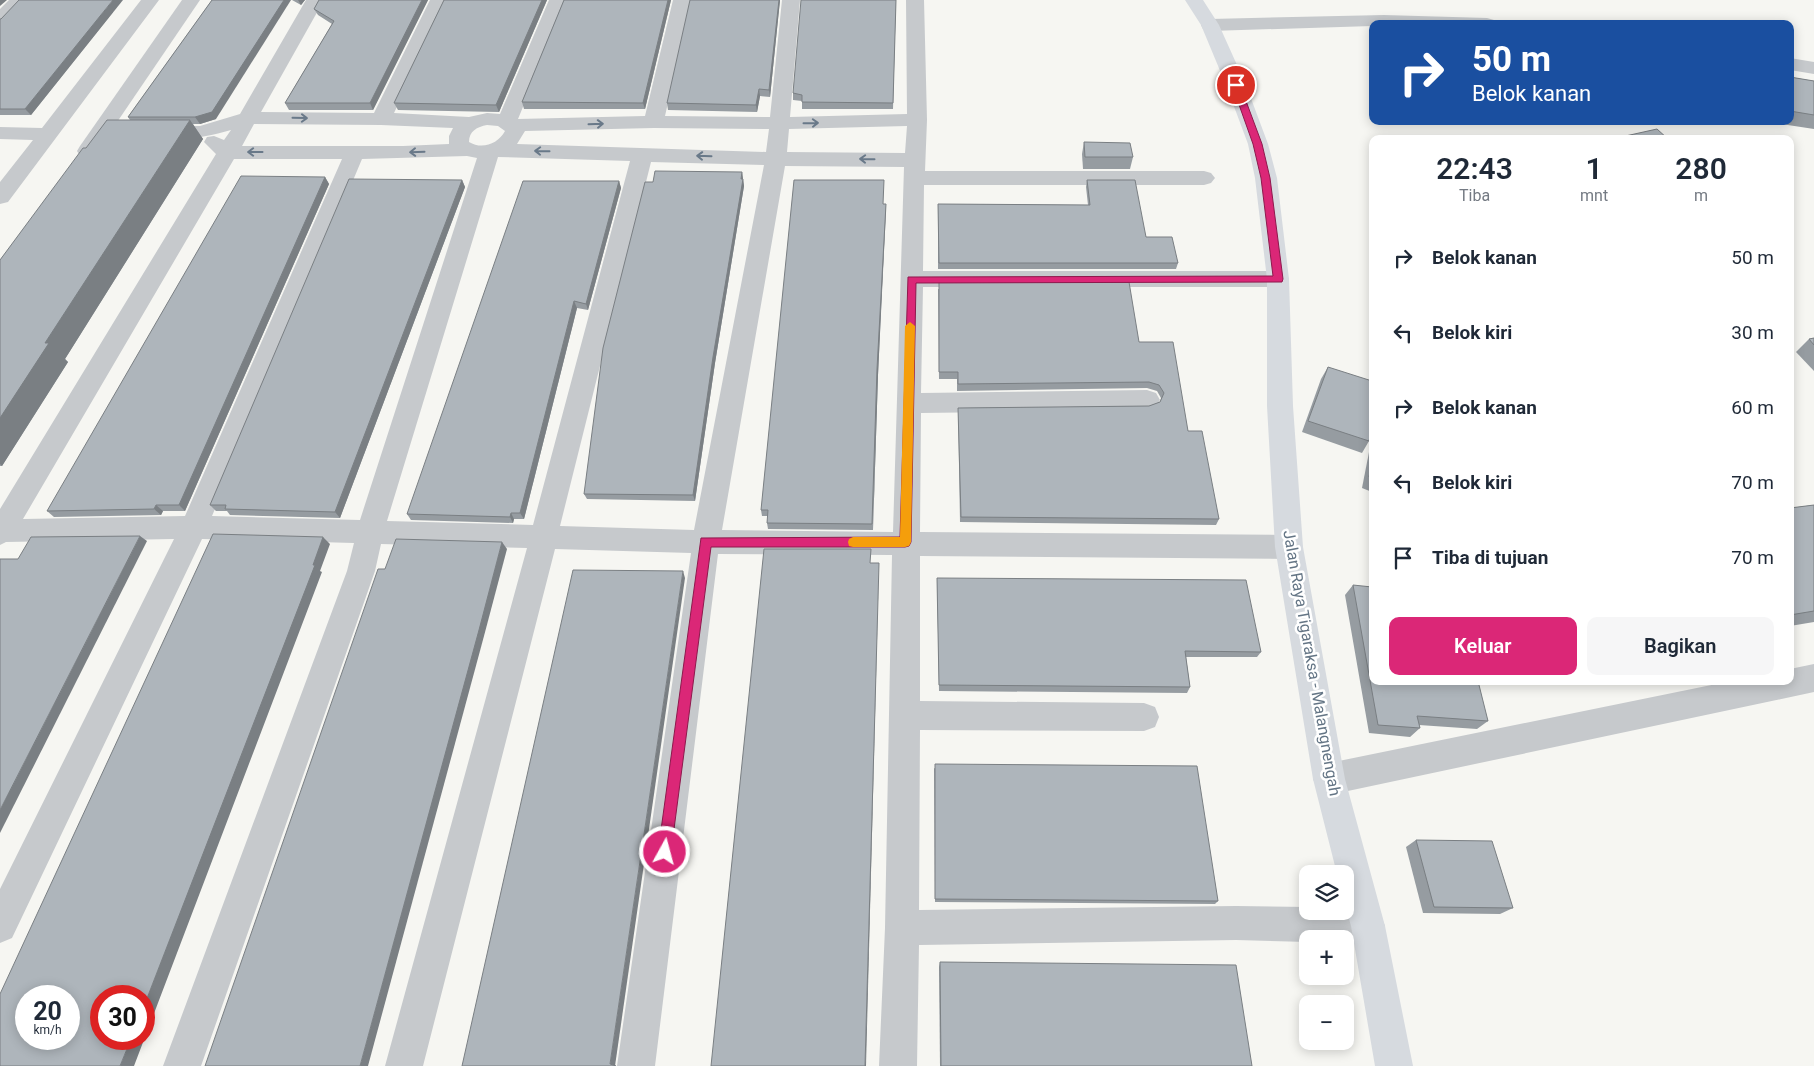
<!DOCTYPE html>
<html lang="id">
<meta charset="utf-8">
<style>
:root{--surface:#fff;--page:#f6f6f7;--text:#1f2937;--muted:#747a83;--accent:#db2777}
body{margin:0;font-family:Roboto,sans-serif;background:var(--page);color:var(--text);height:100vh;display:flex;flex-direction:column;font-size:19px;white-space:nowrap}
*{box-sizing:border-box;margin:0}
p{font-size:16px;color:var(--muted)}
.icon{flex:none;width:28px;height:28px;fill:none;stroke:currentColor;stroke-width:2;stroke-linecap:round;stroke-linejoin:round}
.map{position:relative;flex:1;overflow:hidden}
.drawer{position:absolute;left:1369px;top:135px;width:425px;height:550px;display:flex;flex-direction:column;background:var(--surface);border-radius:10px;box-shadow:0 2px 12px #0003}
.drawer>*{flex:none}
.banner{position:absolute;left:1369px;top:20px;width:425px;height:105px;border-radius:10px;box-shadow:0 2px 12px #0003;background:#1a4fa0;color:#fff;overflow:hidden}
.tools{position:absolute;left:1299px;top:865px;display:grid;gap:10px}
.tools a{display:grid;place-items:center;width:55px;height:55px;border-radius:10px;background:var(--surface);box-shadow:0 2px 12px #0003;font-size:25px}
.speed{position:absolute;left:15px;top:985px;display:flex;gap:10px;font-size:25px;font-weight:700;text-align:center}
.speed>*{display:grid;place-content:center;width:65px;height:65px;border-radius:50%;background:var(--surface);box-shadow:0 2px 12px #0003;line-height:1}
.speed small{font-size:12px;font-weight:400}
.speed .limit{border:8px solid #d22;background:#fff;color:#111}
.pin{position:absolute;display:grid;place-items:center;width:42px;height:42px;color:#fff;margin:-21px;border:2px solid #fff;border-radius:50%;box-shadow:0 1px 5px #0007}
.me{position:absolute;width:55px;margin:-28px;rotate:7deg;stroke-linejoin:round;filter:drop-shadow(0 0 4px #0008)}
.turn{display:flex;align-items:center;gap:18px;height:105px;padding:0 20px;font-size:22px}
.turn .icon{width:65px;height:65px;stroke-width:2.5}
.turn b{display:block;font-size:35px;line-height:42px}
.eta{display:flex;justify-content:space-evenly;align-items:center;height:85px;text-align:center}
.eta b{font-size:30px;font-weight:600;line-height:35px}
.action{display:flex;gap:10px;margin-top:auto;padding:10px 20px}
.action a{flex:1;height:58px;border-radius:10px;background:var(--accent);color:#fff;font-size:20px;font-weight:600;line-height:58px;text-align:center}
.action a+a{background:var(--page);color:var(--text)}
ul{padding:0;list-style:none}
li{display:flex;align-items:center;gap:15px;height:75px;padding:0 20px}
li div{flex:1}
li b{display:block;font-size:19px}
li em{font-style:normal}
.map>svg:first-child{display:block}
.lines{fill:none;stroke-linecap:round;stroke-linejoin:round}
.minor{fill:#c6c9cc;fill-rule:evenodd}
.major{fill:#d6dadf;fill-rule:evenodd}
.wall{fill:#969ca1}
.shaded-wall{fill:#7a7f83}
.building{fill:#aeb5bb;stroke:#7a7f83;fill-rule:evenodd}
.oneway{stroke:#697989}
.route{fill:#db2777;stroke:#8e194d}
.slow{fill:#f59e0b}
.labels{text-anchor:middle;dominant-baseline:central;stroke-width:5;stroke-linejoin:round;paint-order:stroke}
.street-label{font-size:16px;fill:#647585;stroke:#fff}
</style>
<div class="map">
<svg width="1814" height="1066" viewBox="0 0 1814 1066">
<rect width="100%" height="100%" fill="#f6f6f2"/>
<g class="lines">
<g class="minor">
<path d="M9,0h19l-22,24 -6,1v-16z"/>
<path d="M141,0h18l-151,202 -8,2v-22l33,-42 -33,-1v-12l42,1z"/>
<path d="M182,0h18l-106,156 -7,2 -7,-2 -3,-5 3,-5z"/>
<path d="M306,0h18l-63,112 113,1 56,-113h18l-54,113 75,4 18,-4 13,1 49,-114h18l-49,119 127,-3 28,-116h18l-26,116 105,1 12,-117h18l-10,117 117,-3 -1,-114h18l3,120 -2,51h279l7,2 4,5 -4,5 -7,2h-280l-1,86h355l8,2 3,6 -3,6 -8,2h-355l-2,106 226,-3 9,3 4,7 -4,7 -9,3 -226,3 -1,119 369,3 10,4 4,8 -4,8 -10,4 -369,-3v145l224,2 11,4 4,10 -4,10 -11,4 -224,-1 -1,180 317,-4 72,1v4h37v-3l23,1 12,5 5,12 -5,12 -12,5h-23v-4h-37v3l-72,-2 -317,5 -2,121h-38l6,-138 7,-373 -174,-1 -63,512h-38l74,-513 -136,-4 -132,517h-38l142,-518 -146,-4 -6,27 -174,495h-38l184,-495 7,-28 -152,-4 -190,399 -12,5v-54l174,-350 -168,3 -6,3v-36l216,-355 -12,-12 3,-5 7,-1 10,4 7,-10c-25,7 -52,13 -78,6l-3,-4 3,-4 7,-2h40l40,-12zM254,124l127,1 72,3 -4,8v8l-46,2h-161zM487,125l11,1 7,5c-7,13 -23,19 -36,11 0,-11 8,-15 18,-17zM907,126l-2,27 -118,-1 2,-23zM654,128l115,1 -3,23 -249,-8 8,-13zM467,156l10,2 -117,362 -148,-4 150,-357zM498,157l132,4 -97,364 -146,-4zM234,159h108l-157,357 -162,3zM651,162l113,3 -70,365 -134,-4zM785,166l119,1 -11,365 -171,-2z"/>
<path d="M1384,15l103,3 7,2 2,4h-124v2l-162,5 -7,-2 -2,-4 2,-4 7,-2z"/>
<path d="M1790,58l24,4v12l-24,-4z"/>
<path d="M1814,664v28l-485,103 -11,-5 -5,-11 5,-11 11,-5 402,-82h59v-12z"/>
</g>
<path class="major" d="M1185,0h18l16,25 27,60 22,59 9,34 12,101 4,127 10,141 42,232 40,147 28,140h-38l-24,-140 -6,-22v-30h-8l-24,-95 -38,-232 -8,-141v-127l-12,-101 -7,-34 -22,-59 -25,-60z"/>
</g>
<g class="wall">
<path d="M212,0l4,119 -16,5h-7l10,15 -138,220 3,3 -66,104h-2v-206l86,-112 44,-28 -2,-3z"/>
<path d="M292,0h13l-4,5z"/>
<path d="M319,0h109l-55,110h-84l-4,-7 47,-79 -14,-9 -4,-6z"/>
<path d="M444,0h103l-48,112 -101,-2 -4,-7z"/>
<path d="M564,0h107l-26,109h-121l-2,-7z"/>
<path d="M780,0l-10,97 -10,-1 -3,16 -89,-2 -1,-7z"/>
<path d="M896,0l-3,109h-91v-8l-9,-1v-7z"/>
<path d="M113,12l-82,103h-31v-96z"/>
<path d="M1790,77l24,4v48l-40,-6v-2h16z"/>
<path d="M1084,142l49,15 -3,12h-47l-1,-15z"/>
<path d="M742,172l2,14 -29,177 -20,138 -108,-2 -3,-5 69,-312z"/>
<path d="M325,177l4,7 -144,327h-22l-2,4 -107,2 -7,-6z"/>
<path d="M462,180l3,7 -125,331 -110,-3 -3,-4h-11l-6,-6z"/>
<path d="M1087,180l59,57 32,26 -2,6h-238v-65l150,1 -2,-18z"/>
<path d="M619,181l2,7 -33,122 -11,-2 -53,211h-10l-1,4 -102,-3 -4,-6z"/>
<path d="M884,204h2v7l-8,164 -5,155 -105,-1 -1,-6 1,-7h-6l-1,-6z"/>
<path d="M938,289l201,53 49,89 31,88 -3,6 -256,-3 -2,-114 191,-2 11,-4 1,-4 -4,-7 -10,-3 -190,3v-12h-18z"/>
<path d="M1814,338v33l-18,-19 13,-13z"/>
<path d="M1328,367l41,74 -7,12 -60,-21 19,-53z"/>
<path d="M1372,443v49l-10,-4 8,-41z"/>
<path d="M1814,505v117l-24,4v-118z"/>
<path d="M937,578l324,74 -4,5h-71l4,30 -3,6 -248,-2z"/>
<path d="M1353,585l135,136 -11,8 -58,-4 1,3 -10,9 -41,-4 -24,-138z"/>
<path d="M934,768l284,133 -3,3 -280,-2z"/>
<path d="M1416,840l97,68 -13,6 -77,-1 -17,-66z"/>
<path d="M940,962l312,104h-312l-1,-99z"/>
</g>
<g class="shaded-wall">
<path d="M0,0h7l-7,6z"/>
<path d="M113,0h10l-92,115 -6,-6z"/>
<path d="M284,0h7l-75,119 -16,5 -5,-7z"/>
<path d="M298,0h7l-4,5z"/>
<path d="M422,0h6l-55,110 -3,-7z"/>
<path d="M542,0h5l-48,112 -3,-7z"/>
<path d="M668,0h3l-26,109 -2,-6z"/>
<path d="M779,0h1l-10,97 -1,-7z"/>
<path d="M759,89l1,7 -3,16 -1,-7z"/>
<path d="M190,120l13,19 -138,220 3,3 -66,104 -2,-2v-46l45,-75z"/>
<path d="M742,172l2,14 -29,177 -20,138 -2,-6 20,-138z"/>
<path d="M325,177l4,7 -144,327 -6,-6z"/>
<path d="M462,180l3,7 -125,331 -5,-6z"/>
<path d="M619,181l2,7 -33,122 -2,-6z"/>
<path d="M886,204l-8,171 -5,155 4,-161z"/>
<path d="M574,301l3,7 -53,211 -4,-6z"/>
<path d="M156,505l7,6 -2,4 -7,-6z"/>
<path d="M511,513l3,6 -1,4 -3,-6z"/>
<path d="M140,536l7,5 -147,292v-23z"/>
<path d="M323,537l7,7 -10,27 2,1 -188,494h-14l11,-27h13v-33z"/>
<path d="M502,542l5,7 -23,87 -116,430h-8z"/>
<path d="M879,563l-13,503h-1z"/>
<path d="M683,571l2,7 -70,488 -5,-2z"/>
</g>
<g class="building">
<path d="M19,0h94l-88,109h-25v-90h1z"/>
<path d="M212,0h72l-72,112 -17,5h-67z"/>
<path d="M319,0h103l-52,103h-85l49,-82 -20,-12z"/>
<path d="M444,0h98l-46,105 -102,-2z"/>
<path d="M564,0h104l-25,103 -121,-1z"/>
<path d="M690,0h89l-10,90 -10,-1 -3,16 -89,-2z"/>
<path d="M801,0h95l-3,103 -91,-1v-7l-9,-2z"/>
<path d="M1790,77l24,4v34l-24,-4z"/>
<path d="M107,120h83l-145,223h4l-49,75v-158l83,-112h3z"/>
<path d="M1657,129l11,10h-56z"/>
<path d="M1084,142l46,1 3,14h-48z"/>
<path d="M655,171l87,1 -1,7h2l-30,178 -20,138 -109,-1 19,-146 42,-166h8z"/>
<path d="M241,176l84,1 -146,328h-23l-2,4 -107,2z"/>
<path d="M349,179l113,1 -127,332 -110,-3 1,-4h-16z"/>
<path d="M794,180h90l-1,24h3l-9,165 -5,155 -105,-1 1,-13h-7z"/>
<path d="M1087,180h48l11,57h26l6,26h-239l-1,-59 152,1z"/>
<path d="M523,181h96l-33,123 -12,-3 -54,212h-9l-1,4 -103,-3z"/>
<path d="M939,282h190l10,60h34l15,89h14l17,88 -258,-2 -3,-109 191,-2 11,-4 4,-9 -5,-8 -10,-3 -191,2v-12h-19z"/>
<path d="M1814,338v7l-5,-6z"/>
<path d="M1328,367l44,14v48l-3,12 -61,-20z"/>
<path d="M1372,460v18l-3,-1z"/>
<path d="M1814,505v106l-24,4v-107z"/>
<path d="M213,534l110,3 -10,28h2l-171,441v-10h-43v43h30l-11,27h-120v-72zM26,996h43v43h-43z"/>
<path d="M140,536l-140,274v-251h18l13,-22z"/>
<path d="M396,539l106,3 -23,88 -119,436h-155l173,-497h7z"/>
<path d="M764,549h107l-1,14h9l-14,503h-154z"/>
<path d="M573,570l110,1 -73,493 6,2h-154z"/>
<path d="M937,578l309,2 15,72 -76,-1 5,36 -251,-2z"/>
<path d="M1353,585l19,2v94h106l10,40 -71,-5 3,12 -42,-3z"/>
<path d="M935,764l262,2 21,135 -283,-2z"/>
<path d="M1416,840l76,1 21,67 -79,-1z"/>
<path d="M940,962l296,3 16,101h-311z"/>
</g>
<defs><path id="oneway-shaft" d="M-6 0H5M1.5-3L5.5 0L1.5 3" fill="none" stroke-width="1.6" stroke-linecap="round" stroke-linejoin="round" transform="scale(1.25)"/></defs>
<g class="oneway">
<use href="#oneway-shaft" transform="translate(300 118) rotate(1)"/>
<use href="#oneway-shaft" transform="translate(811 123) rotate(-1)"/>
<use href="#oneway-shaft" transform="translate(596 124) rotate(-2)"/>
<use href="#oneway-shaft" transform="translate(542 151) rotate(-179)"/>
<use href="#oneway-shaft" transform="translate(255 152) rotate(180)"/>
<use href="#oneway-shaft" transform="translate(417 152) rotate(178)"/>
<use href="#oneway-shaft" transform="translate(704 156) rotate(-178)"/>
<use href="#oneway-shaft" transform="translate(867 159) rotate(-179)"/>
</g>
<path class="route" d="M1236,82l4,3 22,59 8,34 13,101 -1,3 -366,1 -5,259 -2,4 -4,1h-194l-40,305 -2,5 -4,2 -5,-2 -2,-5 43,-314 199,-1 8,-260 365,-1 -12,-98 -8,-34 -21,-59z"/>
<path class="slow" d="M910,322l5,4 -4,216 -2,4 -4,1h-52l-4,-1 -1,-4 1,-3 4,-2h47l5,-211z"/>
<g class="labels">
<g class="street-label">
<text transform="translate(1312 663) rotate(80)">Jalan Raya Tigaraksa - Malangnengah</text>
</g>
</g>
</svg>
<div class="tools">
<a><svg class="icon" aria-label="layers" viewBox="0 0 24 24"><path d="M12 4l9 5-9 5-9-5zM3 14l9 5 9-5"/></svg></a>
<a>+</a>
<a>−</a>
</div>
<div class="speed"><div>20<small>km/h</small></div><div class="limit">30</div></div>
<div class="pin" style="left:1236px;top:85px;background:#d93025"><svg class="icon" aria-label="arrive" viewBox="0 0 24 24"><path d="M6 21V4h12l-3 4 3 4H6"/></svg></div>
<svg class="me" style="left:665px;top:852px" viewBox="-20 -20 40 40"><circle r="17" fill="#db2777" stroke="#fff" stroke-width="3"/><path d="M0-11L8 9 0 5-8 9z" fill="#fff"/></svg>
<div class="banner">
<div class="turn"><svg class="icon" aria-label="right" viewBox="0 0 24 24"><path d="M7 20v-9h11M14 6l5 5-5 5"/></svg><div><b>50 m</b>Belok kanan</div></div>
</div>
<section class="drawer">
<div class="eta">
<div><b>22:43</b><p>Tiba</p></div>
<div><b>1</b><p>mnt</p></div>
<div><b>280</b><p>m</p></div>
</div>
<ul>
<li><svg class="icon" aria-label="right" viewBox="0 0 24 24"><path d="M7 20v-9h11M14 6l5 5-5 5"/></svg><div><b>Belok kanan</b></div><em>50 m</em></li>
<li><svg class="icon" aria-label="left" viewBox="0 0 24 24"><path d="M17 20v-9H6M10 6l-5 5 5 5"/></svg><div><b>Belok kiri</b></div><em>30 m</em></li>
<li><svg class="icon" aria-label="right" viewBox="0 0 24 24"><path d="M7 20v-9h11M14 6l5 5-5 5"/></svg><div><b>Belok kanan</b></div><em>60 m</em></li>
<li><svg class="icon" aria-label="left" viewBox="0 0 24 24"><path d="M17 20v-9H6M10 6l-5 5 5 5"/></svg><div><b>Belok kiri</b></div><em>70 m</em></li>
<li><svg class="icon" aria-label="arrive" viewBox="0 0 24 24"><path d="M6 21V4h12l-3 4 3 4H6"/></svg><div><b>Tiba di tujuan</b></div><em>70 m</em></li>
</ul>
<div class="action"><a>Keluar</a><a>Bagikan</a></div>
</section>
</div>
